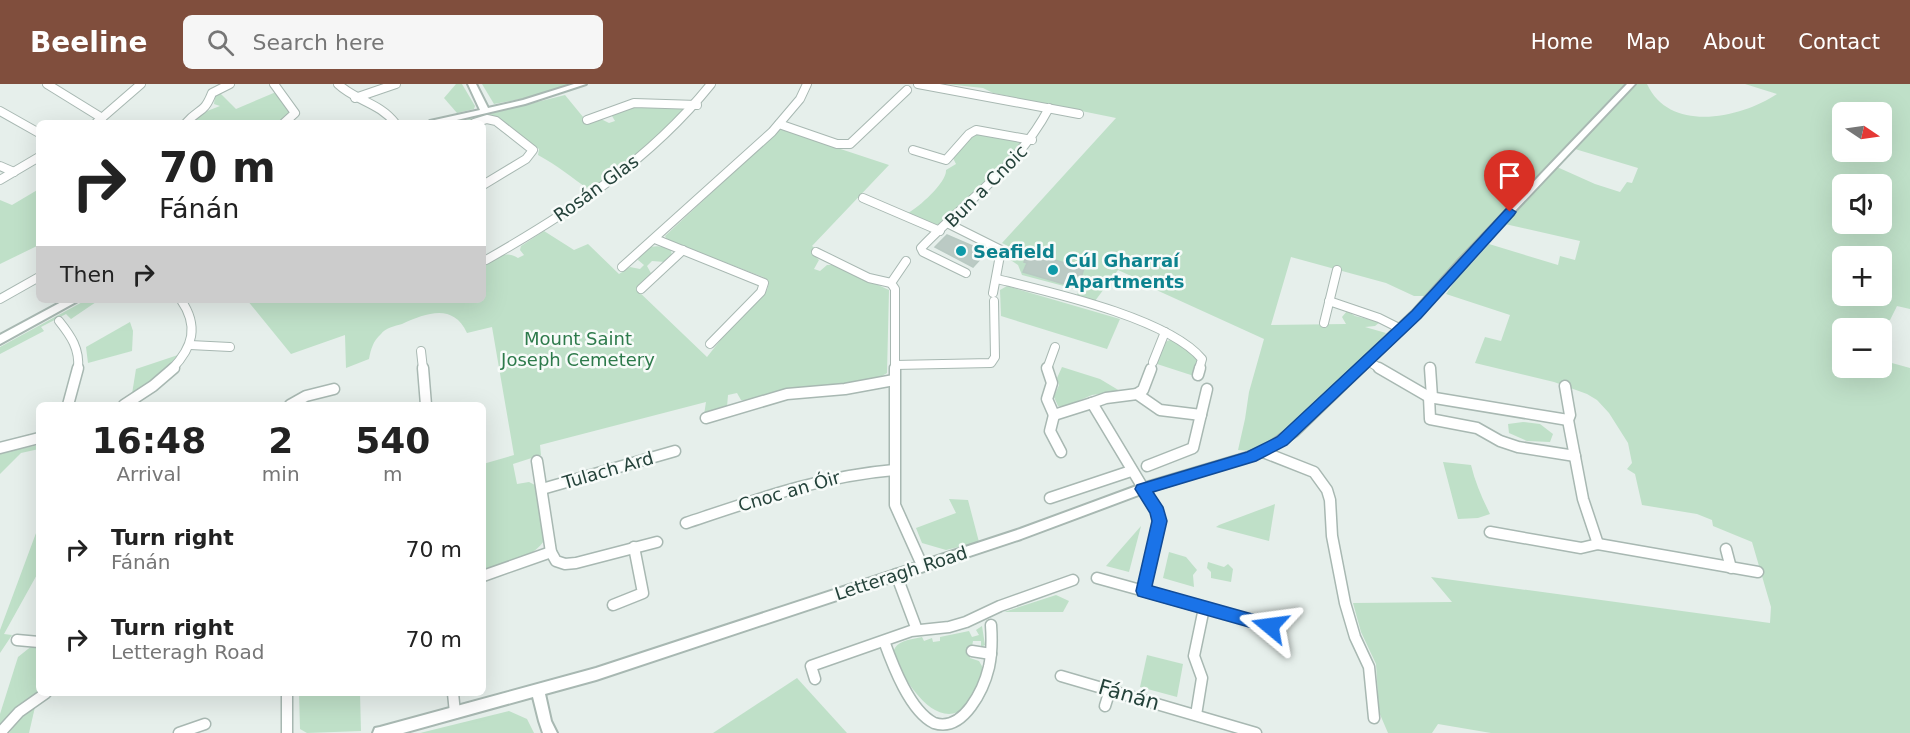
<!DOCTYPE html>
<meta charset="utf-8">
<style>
:root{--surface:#fff;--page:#f6f6f6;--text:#222;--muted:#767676;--accent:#804e3d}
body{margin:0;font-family:"DejaVu Sans",sans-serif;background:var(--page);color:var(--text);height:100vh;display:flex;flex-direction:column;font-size:22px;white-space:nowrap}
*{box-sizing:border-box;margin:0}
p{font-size:20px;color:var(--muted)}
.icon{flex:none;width:33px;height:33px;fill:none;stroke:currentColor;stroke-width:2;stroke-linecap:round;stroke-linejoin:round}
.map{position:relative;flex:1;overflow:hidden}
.side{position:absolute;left:36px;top:318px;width:450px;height:294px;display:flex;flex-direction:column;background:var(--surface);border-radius:9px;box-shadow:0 6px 24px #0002}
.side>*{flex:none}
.hud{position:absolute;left:36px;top:36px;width:450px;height:183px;border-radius:9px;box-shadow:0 6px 24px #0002;background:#fff;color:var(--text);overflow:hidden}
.needle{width:39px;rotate:103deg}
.controls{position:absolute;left:1832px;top:18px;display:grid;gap:12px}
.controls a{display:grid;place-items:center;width:60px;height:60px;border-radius:9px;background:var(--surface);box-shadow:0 6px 24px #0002;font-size:30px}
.pin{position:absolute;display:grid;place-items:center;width:51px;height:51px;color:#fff;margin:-62px -26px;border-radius:50% 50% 50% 0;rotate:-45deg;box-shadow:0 0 6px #0007}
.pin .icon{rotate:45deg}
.me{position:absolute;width:66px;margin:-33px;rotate:286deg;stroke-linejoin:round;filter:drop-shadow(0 0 4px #0008)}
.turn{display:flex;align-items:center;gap:21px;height:126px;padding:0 24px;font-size:27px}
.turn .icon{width:78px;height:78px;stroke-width:2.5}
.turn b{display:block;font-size:42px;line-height:51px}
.then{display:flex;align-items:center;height:57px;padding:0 24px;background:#0003;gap:12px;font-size:22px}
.eta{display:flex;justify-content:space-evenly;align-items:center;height:102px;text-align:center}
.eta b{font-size:36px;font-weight:600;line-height:42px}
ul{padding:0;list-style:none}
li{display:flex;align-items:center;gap:18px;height:90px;padding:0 24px}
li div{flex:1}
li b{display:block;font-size:22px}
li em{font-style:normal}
header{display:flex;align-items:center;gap:36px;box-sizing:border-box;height:84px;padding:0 30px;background:var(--accent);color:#fff}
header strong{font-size:28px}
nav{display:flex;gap:33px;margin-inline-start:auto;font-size:21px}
.search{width:420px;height:54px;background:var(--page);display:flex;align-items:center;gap:15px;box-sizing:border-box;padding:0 21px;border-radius:9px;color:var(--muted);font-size:22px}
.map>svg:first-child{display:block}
.green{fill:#bfe0c8;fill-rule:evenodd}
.building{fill:#bbcac4;stroke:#b8c9c2;stroke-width:1.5}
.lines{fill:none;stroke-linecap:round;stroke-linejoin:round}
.minor-far1-casing{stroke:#a8b8b2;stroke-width:10}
.minor-casing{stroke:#a8b8b2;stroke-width:13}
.tertiary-casing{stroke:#a8b8b2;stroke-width:4}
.minor-far1{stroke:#fff;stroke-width:8}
.minor{stroke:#fff;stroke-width:10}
.tertiary{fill:#fff;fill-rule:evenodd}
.route{fill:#1a73e8;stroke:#114b97;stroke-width:1.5}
.culture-dot{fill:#0f9aa8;stroke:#f7fbf9;stroke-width:2}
.labels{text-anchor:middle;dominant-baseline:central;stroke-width:5;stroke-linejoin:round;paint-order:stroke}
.street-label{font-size:18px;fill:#24423a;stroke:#f7fbf9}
.culture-label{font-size:18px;font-weight:bold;fill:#0d838f;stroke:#f7fbf9;text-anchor:start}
.park-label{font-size:18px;fill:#2d7a4b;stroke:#f7fbf9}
.near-street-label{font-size:21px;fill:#24423a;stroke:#f7fbf9}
</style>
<header>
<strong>Beeline</strong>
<div class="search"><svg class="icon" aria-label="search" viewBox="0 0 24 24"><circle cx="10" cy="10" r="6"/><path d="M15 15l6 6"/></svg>Search here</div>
<nav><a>Home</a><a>Map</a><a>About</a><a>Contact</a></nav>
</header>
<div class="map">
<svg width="1910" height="649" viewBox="0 0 1910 649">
<rect width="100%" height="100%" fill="#e6efeb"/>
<g class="green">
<path d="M456,0h6l13,22 -1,3 -17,4 -13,-15z"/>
<path d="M482,0h88l-44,14 -32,6z"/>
<path d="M946,0h681l-183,191 -16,21h-14l-28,-13 -95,-26 -20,68 75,-1 -4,-7 5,-6 8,5 25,6 -5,4 -10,1 21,6c-27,33 -92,101 -130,117 -5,2 -12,0 -18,0l7,-31 4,-27 15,-53 -123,-56 1,-2 -24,-11 -23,31 -18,-6 2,-5 -57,-15 -4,-10 -12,-8 2,-11 -6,-3 114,-125 -123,-25 -10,-5z"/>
<path d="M1637,0h10c23,50 94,34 130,10l-32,-10h165v225l-13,-3 -7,14 -25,4 -3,4h-20v40h39v-8l29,8v365h-419l-53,-9 -6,9h-44l-9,-21 -3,-48 -15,-32 -8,-29 99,-1 -21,-25 339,46 1,-16 -19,-65 -39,-16 -1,-6 -15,-6 -55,-9 -7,-31 -8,-5 5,-6 -4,-20 -19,-30 -12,-13 -10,-6 -33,-12 -79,-19 10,-26 16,4 9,-26 -64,-21 20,-29 5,-1 18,-20 69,21 2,-9 15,4 5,-19 -75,-17 1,-3 51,-54 38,17 25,8 7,-10 5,1 6,-15 -63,-19zM1842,28h39v40h-39zM1842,100h39v40h-39zM1842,172h39v40h-39z"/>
<path d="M219,8l17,17 40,-17 14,22 -13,9h-86l11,-10 18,-7 -6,-2 1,-8z"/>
<path d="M565,11l23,28 13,-4 8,4 6,-2 -3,-5c18,-17 52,-9 74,-8l-14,17 -82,65c-18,-12 -33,-25 -52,-35l1,-6 -41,-31 -45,5z"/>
<path d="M780,45l109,36 -77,81 3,2 -4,4 8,8 -5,9 6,2 7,-6h8l54,25 -2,83c-16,13 -112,23 -138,28l-8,-1 -4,-7 -9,2 -1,12 -23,8 2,-13 -166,43 1,10 -28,9 4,20 12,-2 6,3 9,50v6c-15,20 -38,23 -61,29v-106l31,-9 -22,-128 -25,6c-14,-30 -40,-20 -65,-9 -7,2 -17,4 -21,10 -8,7 -10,15 -12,25l-23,9 -1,-33 -54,19 -44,-54h236v-34c12,-7 21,-17 35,-8l6,-3 -4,-5 1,-4 23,-15 30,19 14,-6 31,30 11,-7 10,2 4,-4 -6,-5c5,-15 20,-17 33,-10l1,6 -7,6 -13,-1 -5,5 5,9 -16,14 71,68 23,-29 37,-38 2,-7 -6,-6 -96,-37 -2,-4z"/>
<path d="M985,49l36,7 3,4 -81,81 -12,-1 -23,-11c11,-6 39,-31 38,-43l10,-6 -3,-6 22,-24z"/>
<path d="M39,105v56l-39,19v-64l12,5z"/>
<path d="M1007,202l113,33 -13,30 -106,-33 -1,-26z"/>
<path d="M86,216h13l-28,19 -5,-5 -25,13 3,4 -44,23v-7z"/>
<path d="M130,238l3,9 -1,20 -44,12 -2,-16z"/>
<path d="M1172,255l27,19 -5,18 -37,-12 8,-22z"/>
<path d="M178,271l-14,16 -32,23 4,-25z"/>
<path d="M1062,283l38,12 20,12 -28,4 -28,12 -6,-1 -4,-9 5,-12 -2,-7z"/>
<path d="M1523,338l17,2 13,10 -3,8 -23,-1 -18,-8 -1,-9z"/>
<path d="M39,361v4l-18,4 -21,21v-21z"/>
<path d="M1443,378l28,3c4,17 11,33 19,49l-12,4 -20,1z"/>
<path d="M949,415l19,1 11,42 -33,8 -24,-7 -6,-15 40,-15z"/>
<path d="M1275,420l-6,37 -53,-14 3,-2z"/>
<path d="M39,441v46l-35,63 8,1 -12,18v-23z"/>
<path d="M1141,442l-12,46 -23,-6z"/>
<path d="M1169,468l17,5 11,13 -4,5 1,12 -31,-9z"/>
<path d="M1208,478l16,5 4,-3 5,5 -2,13 -20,-4v-6l-4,-4z"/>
<path d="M1056,511l13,6 -6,11h-59z"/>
<path d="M982,542l3,19 -4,2v-6h-8l-3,17 9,3 4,7c-3,14 -9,27 -17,39 -30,26 -62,-27 -73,-52 1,-15 17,-15 29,-18l2,4 8,-3 1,4 7,-1v-4l29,-6 3,6 7,-2 -3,-5z"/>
<path d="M33,561h6v48l-25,18 -14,17v-14l18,-57z"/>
<path d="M1147,571l36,9 -6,33 -37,-10z"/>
<path d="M797,594l50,55h-134z"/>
<path d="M299,609h61l1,38 -54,2 -7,-4z"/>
<path d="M35,623l-6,26h-20l11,-14z"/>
<path d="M509,627l18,8 7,14h-114z"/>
</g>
<g class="building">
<path d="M947,151l28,12 -1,1 11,6 -12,13 -38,-20z"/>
<path d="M1028,169l56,15 -6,20 -55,-16 4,-9 -3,-1z"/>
</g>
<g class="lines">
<g class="minor-far1-casing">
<g id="minor-far1">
<path d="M47,0l55,34"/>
<path d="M274,0l21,29 -11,10"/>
<path d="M338,0c18,17 42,19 57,39"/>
<path d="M918,0l161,30"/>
<path d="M355,14l41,-14"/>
<path d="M0,27l39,22"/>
<path d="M587,36l47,-17 63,2"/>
<path d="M96,39l45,-39"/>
<path d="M186,39c13,-15 18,-9 26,-30l18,-9"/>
<path d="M474,39l13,-4 9,2 37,29 -7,9 -43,26"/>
<path d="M779,40l58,20h13l57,-54"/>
<path d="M913,66l33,10 23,-26 7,-4 56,10"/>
<path d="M0,82l14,6"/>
<path d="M0,96l39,-23"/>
<path d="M863,114l77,33"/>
<path d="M949,140l52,26 -8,43"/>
<path d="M655,155l109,44 -3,9 -51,52"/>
<path d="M816,168l53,26 22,5"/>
<path d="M486,176c84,-48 164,-100 225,-176"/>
<path d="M622,183l150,-135 28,-33 7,-15"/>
<path d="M966,189l-43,-21 -2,-4c45,-47 97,-81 128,-140"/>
<path d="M997,195c53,13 171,39 205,80l-3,10"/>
<path d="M641,205l42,-39"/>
<path d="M0,215l39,-22"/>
<path d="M1329,217l50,17 22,11"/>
<path d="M59,237c12,15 21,28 19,48"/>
<path d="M1324,239l13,-53"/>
<path d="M190,261l40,2"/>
<path d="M421,267l2,18"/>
<path d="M1368,277l13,8"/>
<path d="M1153,278l12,-30"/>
<path d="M895,281l96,-2 4,-6 -1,-56"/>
<path d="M1430,283v2"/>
<path d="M172,285c21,-22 27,-43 9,-69"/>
<path d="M895,285v-80l-4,-6 15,-22"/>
<path d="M1047,285l8,-22"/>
</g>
</g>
<g class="minor-casing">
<g id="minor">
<path d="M423,284l3,37"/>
<path d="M895,284v137l27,60"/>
<path d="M1047,284l5,15 -5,16 7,16 38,-12"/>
<path d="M1379,284l50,29 139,23"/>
<path d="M1430,284l2,29"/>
<path d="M1198,291l2,-7"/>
<path d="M1565,302l5,29 -2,5 15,79 15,45"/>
<path d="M1137,310l6,-4 8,-21"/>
<path d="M1429,313l1,22 47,9 23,13 18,6 57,9"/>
<path d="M68,321l10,-37"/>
<path d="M124,321l29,-19 21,-18"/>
<path d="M290,321l16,-9 28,-7"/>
<path d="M1054,331l-4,16 11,21"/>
<path d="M706,334l81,-24 58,-5 49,-9"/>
<path d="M0,364l39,-10"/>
<path d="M1263,368l51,20 13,18 3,10 2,36 13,67 10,34 14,30 5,51"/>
<path d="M537,377l14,91 5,9 9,3 11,-1 81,-21"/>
<path d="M1147,382l46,-18 14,-59"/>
<path d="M542,405l133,-38"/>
<path d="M1050,414l81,-27"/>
<path d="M686,439c69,-23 135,-47 208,-53"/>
<path d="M1490,448l91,16 17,-4 160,28"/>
<path d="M1726,465l5,19"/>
<path d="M896,490l21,56"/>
<path d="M483,492l68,-24"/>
<path d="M1097,494l47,13"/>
<path d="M613,521l30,-12 -9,-46"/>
<path d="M1204,524l77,20"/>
<path d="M17,556l22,2"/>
<path d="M884,557c9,25 26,70 50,82 30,10 50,-35 55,-56 3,-14 3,-28 2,-42"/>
<path d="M972,567l19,3"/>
<path d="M1061,592l195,57"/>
<path d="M815,595l-4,-13 100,-35 38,-4 17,-5 34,-16 73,-26"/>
<path d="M287,609v40"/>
<path d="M453,609l2,20"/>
<path d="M1105,622l5,-16"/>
<path d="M1196,631l6,-37 -8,-22 10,-48 -60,-17 14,-59 -1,-21 -65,-108 14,-5 31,-4 23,16 41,5"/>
<path d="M0,649l19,-21 27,-19"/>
<path d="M179,649l26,-9"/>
</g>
</g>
<g class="tertiary-casing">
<g id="tertiary">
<path d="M468,0h8l12,24 35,-8 51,-16h12l-61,20 -81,19h-15l1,-2 50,-11z"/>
<path d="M1627,0h8l-173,183 -43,50 -122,118 -30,20 -123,38 -123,46 -425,141 -51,14 6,27 6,12h-14l-4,-12 -6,-24 -130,36h-30l2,-5 5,-1 216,-59 424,-139 122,-45 118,-35 29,-20 124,-118 43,-48z"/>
<path d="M65,216h13l-2,2 -76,42v-9z"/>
</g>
</g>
<use href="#minor-far1" class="minor-far1"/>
<use href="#minor" class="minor"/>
<use href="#tertiary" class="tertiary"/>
</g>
<path class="route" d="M1510,124l6,4 -2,3 -93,103 -134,127 -31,16 -103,31 10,15 4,14 -15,65 118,33 5,2 3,5 -3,5 -5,2 -132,-37 -2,-5 16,-70 -2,-8 -15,-24 2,-4 110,-33 30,-15 135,-126 94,-102z"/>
<g class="culture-dot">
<circle cx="961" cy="167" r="6"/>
<circle cx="1053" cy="186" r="6"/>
</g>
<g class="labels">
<g class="street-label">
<text transform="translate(986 102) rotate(-45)">Bun a Cnoic</text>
<text transform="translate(596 104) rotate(-36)">Rosán Glas</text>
<text transform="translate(608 386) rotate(-16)">Tulach Ard</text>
<text transform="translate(789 407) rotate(-16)">Cnoc an Óir</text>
<text transform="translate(901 489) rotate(-18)">Letteragh Road</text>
</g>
<g class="culture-label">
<text x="973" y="167">Seafield</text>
<text x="1065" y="176">Cúl Gharraí<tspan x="1065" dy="21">Apartments</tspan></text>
</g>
<g class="park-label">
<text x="578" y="254">Mount Saint<tspan x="578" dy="21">Joseph Cemetery</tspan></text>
</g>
<g class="near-street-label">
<text transform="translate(1129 611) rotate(16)">Fánán</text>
</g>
</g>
</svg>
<div class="controls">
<a><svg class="needle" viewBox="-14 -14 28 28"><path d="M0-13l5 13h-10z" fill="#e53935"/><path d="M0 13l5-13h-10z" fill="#767676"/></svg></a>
<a><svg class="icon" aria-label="sound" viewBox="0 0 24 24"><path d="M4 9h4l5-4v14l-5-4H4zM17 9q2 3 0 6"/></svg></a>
<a>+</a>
<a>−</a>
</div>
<div class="pin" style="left:1510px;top:128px;background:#d93025"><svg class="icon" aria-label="arrive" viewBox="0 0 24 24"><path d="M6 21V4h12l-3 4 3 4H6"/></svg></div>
<svg class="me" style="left:1270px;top:542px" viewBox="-20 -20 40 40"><path d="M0-17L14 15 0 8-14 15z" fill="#1a73e8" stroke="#fff" stroke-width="4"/></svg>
<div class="hud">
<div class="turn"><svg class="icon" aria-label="right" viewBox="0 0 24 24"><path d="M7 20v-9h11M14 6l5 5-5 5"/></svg><div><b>70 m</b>Fánán</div></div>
<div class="then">Then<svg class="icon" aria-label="right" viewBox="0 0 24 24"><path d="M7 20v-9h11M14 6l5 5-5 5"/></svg></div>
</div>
<section class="side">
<div class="eta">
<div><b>16:48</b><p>Arrival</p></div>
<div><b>2</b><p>min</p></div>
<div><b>540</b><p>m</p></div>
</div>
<ul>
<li><svg class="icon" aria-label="right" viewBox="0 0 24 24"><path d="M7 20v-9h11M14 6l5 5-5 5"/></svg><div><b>Turn right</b><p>Fánán</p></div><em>70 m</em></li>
<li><svg class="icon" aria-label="right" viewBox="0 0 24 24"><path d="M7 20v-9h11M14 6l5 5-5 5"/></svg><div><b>Turn right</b><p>Letteragh Road</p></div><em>70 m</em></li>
</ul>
</section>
</div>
